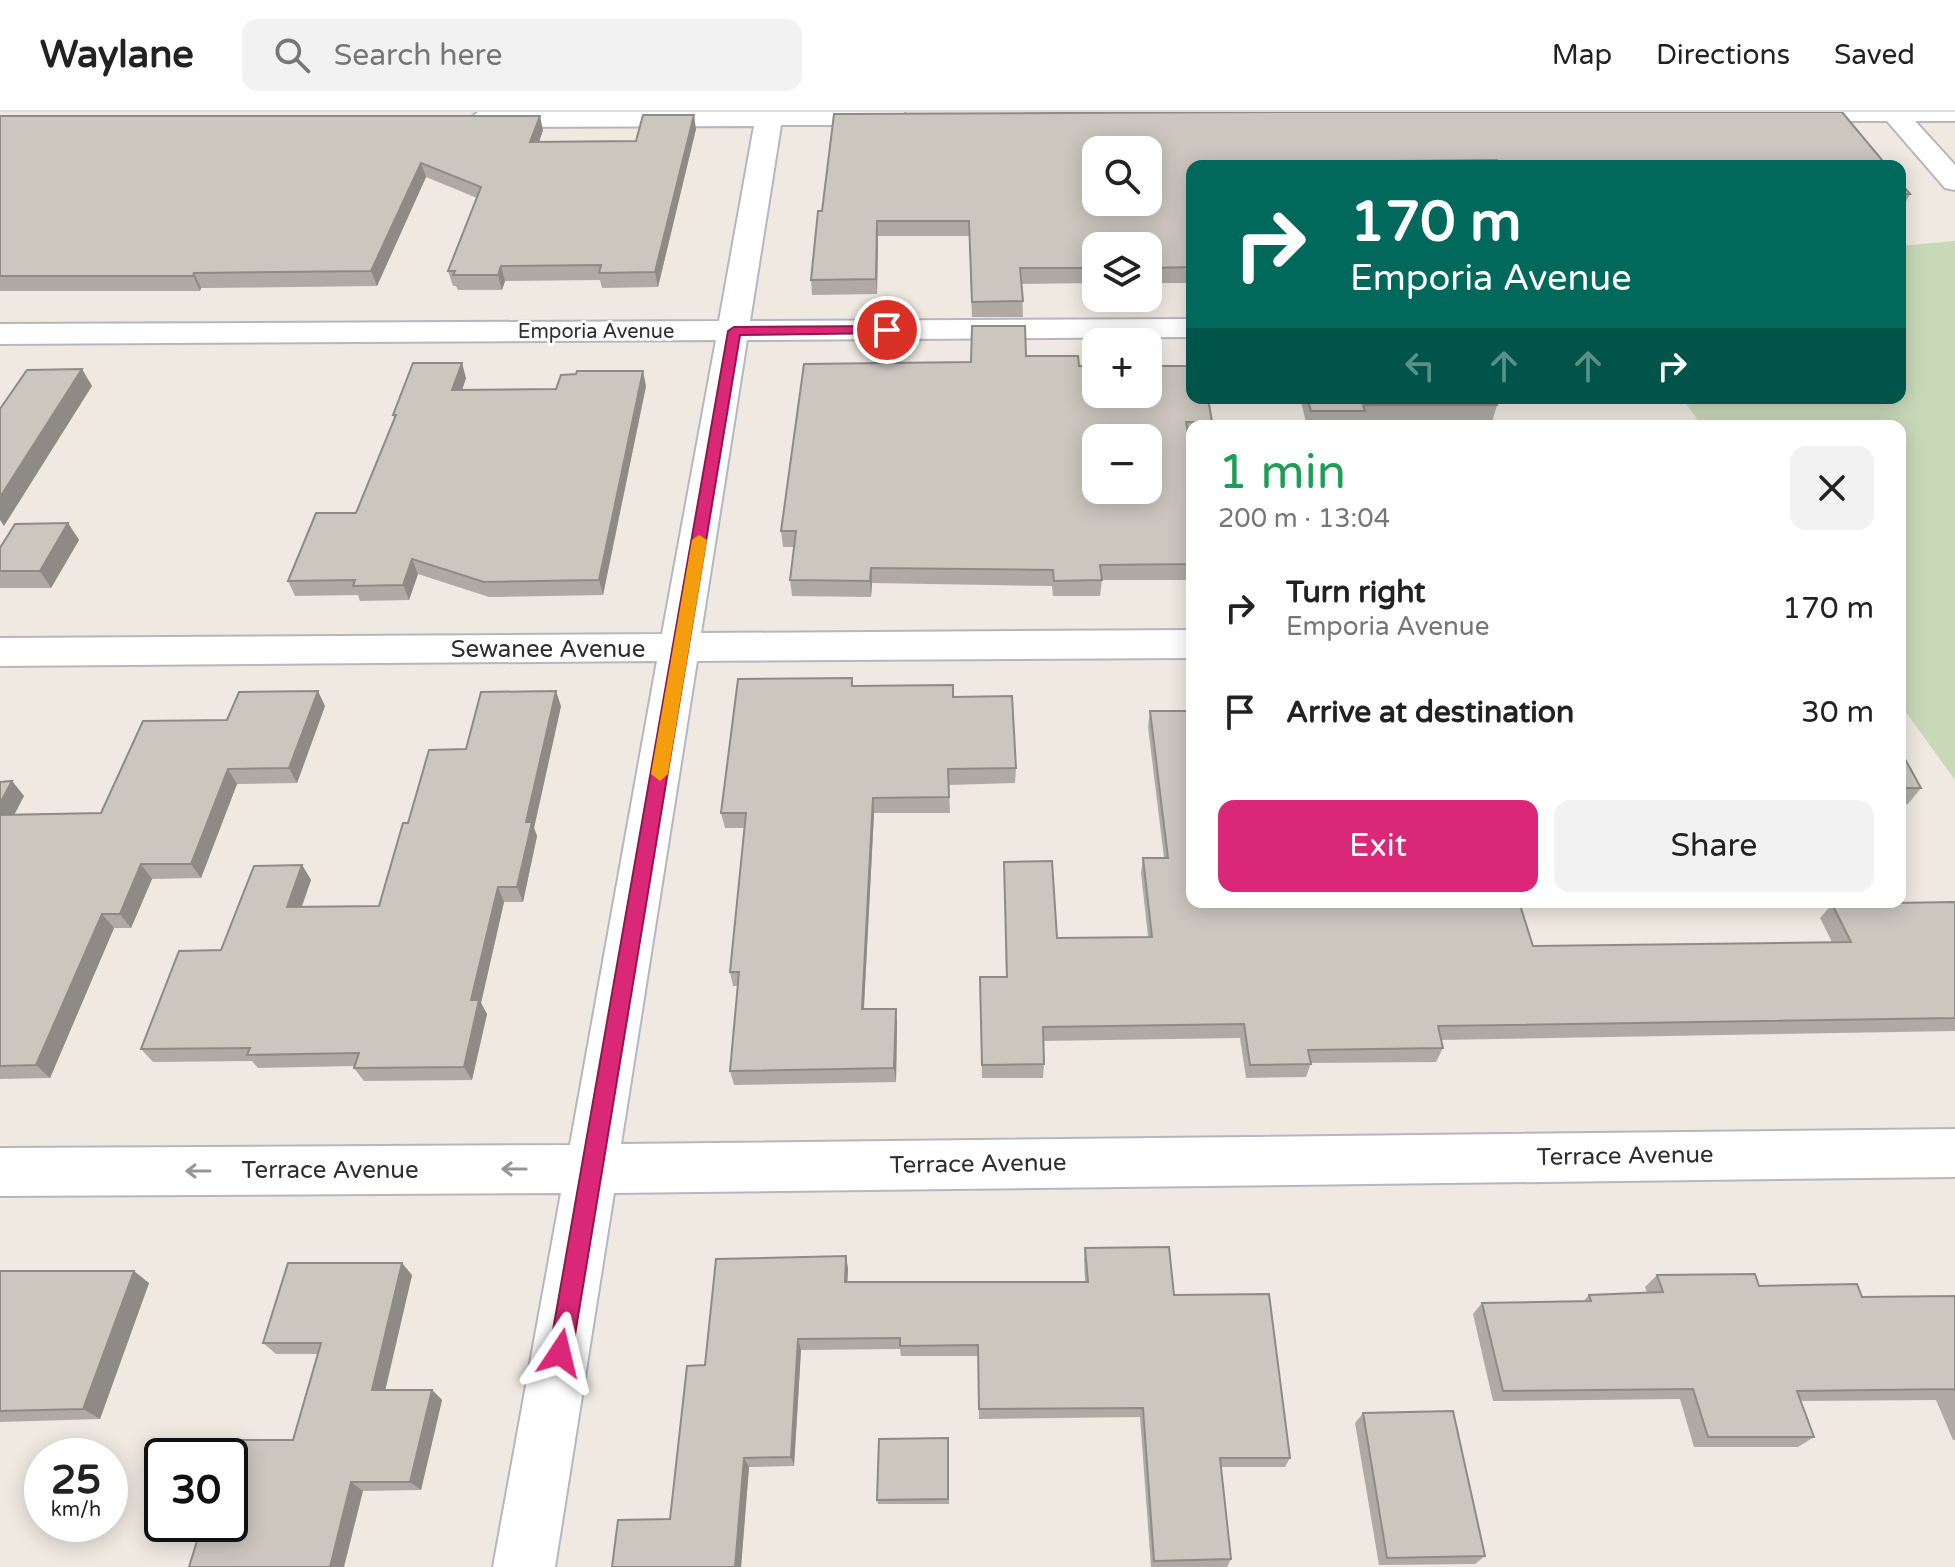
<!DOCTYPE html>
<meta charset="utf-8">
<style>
:root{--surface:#fff;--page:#f2f2f2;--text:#222;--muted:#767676;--line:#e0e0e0;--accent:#db2777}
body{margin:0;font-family:"Varela Round",sans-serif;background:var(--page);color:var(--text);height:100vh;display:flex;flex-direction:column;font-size:30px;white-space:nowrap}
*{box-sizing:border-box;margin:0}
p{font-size:26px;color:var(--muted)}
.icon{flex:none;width:44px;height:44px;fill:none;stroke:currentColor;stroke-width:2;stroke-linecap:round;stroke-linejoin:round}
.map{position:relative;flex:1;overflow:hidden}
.details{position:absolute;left:1186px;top:308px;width:720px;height:488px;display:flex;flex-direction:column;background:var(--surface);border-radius:16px;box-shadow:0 4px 20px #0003}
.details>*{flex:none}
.guide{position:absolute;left:1186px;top:48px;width:720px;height:244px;border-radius:16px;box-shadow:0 4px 20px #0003;background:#00695c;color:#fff;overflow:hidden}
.buttons{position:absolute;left:1082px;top:24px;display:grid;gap:16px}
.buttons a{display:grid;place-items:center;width:80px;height:80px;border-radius:16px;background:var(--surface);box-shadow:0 4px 20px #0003;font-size:40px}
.speed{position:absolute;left:24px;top:1326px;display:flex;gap:16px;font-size:40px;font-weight:700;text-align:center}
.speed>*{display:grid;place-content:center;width:104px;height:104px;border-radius:50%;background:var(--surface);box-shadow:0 4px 20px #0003;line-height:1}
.speed small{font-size:20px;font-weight:400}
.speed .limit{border:4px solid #111;border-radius:12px;background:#fff;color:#111}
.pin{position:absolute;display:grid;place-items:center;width:68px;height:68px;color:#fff;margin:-34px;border:4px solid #fff;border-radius:50%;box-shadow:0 2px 8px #0007}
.me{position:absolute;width:88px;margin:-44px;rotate:10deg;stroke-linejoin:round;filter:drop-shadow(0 0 6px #0008)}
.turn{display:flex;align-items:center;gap:28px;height:168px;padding:0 32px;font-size:36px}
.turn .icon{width:104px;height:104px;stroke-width:2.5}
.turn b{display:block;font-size:56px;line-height:68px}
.lanes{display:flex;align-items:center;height:76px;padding:0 32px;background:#0003;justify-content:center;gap:40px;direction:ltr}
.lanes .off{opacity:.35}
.round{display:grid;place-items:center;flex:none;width:84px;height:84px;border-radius:16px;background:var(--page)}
.headline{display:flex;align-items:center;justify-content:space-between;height:136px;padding:0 32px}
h1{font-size:48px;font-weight:600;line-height:60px;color:#1e9e55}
.action{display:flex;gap:16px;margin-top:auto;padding:16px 32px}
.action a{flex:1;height:92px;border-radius:16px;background:var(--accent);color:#fff;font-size:32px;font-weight:600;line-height:92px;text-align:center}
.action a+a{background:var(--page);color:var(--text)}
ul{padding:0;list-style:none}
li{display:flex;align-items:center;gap:24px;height:104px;padding:0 32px}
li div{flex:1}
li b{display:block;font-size:30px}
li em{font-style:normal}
header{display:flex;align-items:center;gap:48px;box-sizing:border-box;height:112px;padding:0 40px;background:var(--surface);border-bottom:2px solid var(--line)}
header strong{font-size:38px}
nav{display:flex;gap:44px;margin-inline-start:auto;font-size:28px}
.search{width:560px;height:72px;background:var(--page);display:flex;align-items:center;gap:20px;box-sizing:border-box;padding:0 28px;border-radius:16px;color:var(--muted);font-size:30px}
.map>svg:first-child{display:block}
.cemetery{fill:#c8d9b8}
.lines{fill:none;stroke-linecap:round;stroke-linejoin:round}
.minor-casing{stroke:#b4b7c1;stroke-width:4}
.minor{fill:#fff;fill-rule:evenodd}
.wall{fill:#afaba4}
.shaded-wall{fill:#8e8b86}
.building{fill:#cbc7bf;stroke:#8e8b86;stroke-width:2;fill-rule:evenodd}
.oneway{stroke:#969696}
.route{fill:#db2777;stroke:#8e194d;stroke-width:2}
.slow{fill:#f59e0b}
.labels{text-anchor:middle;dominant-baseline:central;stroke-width:6;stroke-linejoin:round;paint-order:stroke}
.far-street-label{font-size:20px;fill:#2e2e2e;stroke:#fff}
.street-label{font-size:24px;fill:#2e2e2e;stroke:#fff}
</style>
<header>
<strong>Waylane</strong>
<div class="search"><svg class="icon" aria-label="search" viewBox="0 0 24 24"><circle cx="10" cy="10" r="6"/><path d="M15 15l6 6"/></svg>Search here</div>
<nav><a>Map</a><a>Directions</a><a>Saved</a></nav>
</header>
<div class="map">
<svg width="1955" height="1455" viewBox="0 0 1955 1455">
<rect width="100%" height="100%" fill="#efe9e1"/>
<path class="cemetery" d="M1955,129v539l-55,-76v-278h-198l-20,-28h218v-152z"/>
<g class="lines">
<g class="minor-casing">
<g id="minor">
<path d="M478,0h426l3,5 -4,6 -9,2h-113l-31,196 442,-2v18l-445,3 -46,293 491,-3v28l-495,3 -76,483 1334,-15v48l-1341,16 -59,374h-62l68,-374 -561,3v-48l570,-3 87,-484 -657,5v-28l662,-4 54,-294 -716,4v-20l719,-3 35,-195 -272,1 -9,-2 -4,-6z"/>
<path d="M1769,0h186v9h-40l40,44v25l-10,-2 -58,-67h-105l-9,-2z"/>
</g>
</g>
<use href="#minor" class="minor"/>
</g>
<g class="wall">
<path d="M834,2l1053,52h-695v117h-44v-37h-52v37l-74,1 1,33h-51l-3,-81h-91l-1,58 -65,1 -1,-15 11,-69z"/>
<path d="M0,4l543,14 -4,12 97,-1 60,-12 -38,158 -56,1 -2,-8 -95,1 -3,9h-44l-2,-4h-3l-5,-15 29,-73 -51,-21 -49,109 -176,2 -1,3h-200z"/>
<path d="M1900,70l10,12 -8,15h-2z"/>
<path d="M1026,244l53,10 133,56v4h-20v11h-3l3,20v123h-90l-2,16h-47l-1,-10 -180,-3 -1,14 -79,-1 -2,-16 4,-33h-11l-2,-16 190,-169z"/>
<path d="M466,266l-4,12 94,-1 90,-3 -43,209 -114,2 -71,-23 -9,26 -49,1 -2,-6 -63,1 -7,-15 68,-68 38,-94 -1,-4z"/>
<path d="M1300,286h195l2,7 -5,17h-130l-1,4h-54z"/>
<path d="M68,411l11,17 -28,48h-51v-40z"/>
<path d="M853,574l100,11 63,71 -1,15 -66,2 1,28h-76l-10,196h32l1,14 -1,59 -162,3 -4,-14 8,-85h-5l-3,-14 14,-144h-19l-4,-15z"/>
<path d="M325,594l-28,77 -60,1 -36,94 -49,1 -21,49h-17l-64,150 -50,1v-297l12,-1 12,15 -10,18 87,-1z"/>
<path d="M561,594l-27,122 3,8 -14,66h-19l-23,101 6,11 -15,66 -108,1 -10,-13 1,-2 -97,2 -6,-7 -99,1 -12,-13 80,-99 81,-85 9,15 -9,27 77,-1 29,-83 58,-74z"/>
<path d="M1150,599l42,191 341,44 299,-4 -12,-24 12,-14 123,-2v129l-514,9 2,8 -7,14 -125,1 -5,14 -60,1 -6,-40 -197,3 1,23 -1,14h-61l-2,-101h26l-2,-115 53,76 91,-1 -7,-64 2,-15h21l-16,-131z"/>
<path d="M1900,638l21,38 -13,16 -8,1z"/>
<path d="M1085,1136l89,47 116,163 -5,9h-64l10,92 -4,8h-76l-11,-150 -161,2 -1,-63h-77l-1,-7 -99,1 -7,116 -45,1 -8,100h-129l58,-48 35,-154 143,-97 -1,14h238l-1,-23z"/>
<path d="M0,1159l149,12 -49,136 -100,3z"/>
<path d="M412,1163l-27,115h47l10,10 -21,90 -58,1 -147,37 77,-88 25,-86h-42l-13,-11z"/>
<path d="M1657,1163l205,22 93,-1v144h-2l-17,-40 -135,1 13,36 -16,10h-104l-14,-48 -187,2 -20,-87 9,-11 101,-1 6,-7 58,-2 -2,-6z"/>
<path d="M1363,1301l122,143 -10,8 -96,1 -24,-142z"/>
<path d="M948,1326l1,66h-71l-1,-4z"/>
</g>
<g class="shaded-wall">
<path d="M694,3l2,14 -38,158 -3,-15z"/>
<path d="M540,4l3,14 -9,27 -4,-15z"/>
<path d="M421,51l5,14 -49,109 -6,-15z"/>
<path d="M877,109l1,15 -1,58 -1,-15z"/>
<path d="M501,154l4,15 -3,9 -4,-15z"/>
<path d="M194,161l7,15 -1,3 -7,-15z"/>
<path d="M462,251l4,15 -9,27 -5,-15z"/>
<path d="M82,257l10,17 -88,140 -4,-6v-23z"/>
<path d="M643,259l3,15 -43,209 -4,-15z"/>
<path d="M68,411l11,17 -28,48 -11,-17z"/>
<path d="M412,447l6,15 -9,26 -6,-15z"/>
<path d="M871,456l1,15 -1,14 -1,-16z"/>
<path d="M318,579l7,15 -28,77 -8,-15z"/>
<path d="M556,579l5,15 -27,122 3,8 -14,66 -6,-15 9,-65z"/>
<path d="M228,657l9,15 -36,94 -10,-14z"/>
<path d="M12,669l12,15 -17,33 -7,-8v-18z"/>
<path d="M873,686l1,15 -11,210 -1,-14z"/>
<path d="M141,752l11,15 -21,49 -11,-14z"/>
<path d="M302,753l9,15 -15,41 -9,-14z"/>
<path d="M498,775l6,15 -23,101 6,11 -15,66 -8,-13 7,-67z"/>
<path d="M102,802l12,14 -64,150 -14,-13z"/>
<path d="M896,897l1,14 -1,59 -2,-14z"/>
<path d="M846,1144l2,12 -1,25 -2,-11z"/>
<path d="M402,1151l10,12 -29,125 -11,-10z"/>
<path d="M134,1159l15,12 -49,136 -17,-10z"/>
<path d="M798,1227l3,11 -7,116 -3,-9z"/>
<path d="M432,1278l10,10 -21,90 -11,-8z"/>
<path d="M744,1346l5,9 -8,100h-6z"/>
<path d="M351,1370l12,9 -19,76h-14z"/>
</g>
<g class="building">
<path d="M1295,0h547l45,54h-387l-3,-6 -102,1 3,5h-206v101l-44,1v-22h-52v22h-76l3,33 -51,1 -3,-81h-92l-1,58 -65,1 7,-69h4l12,-97zM1096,38h52v52h-52z"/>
<path d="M643,3h51l-39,157 -56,1 2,-8 -100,1 -3,9h-45l2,-4h-7l33,-84 -60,-24 -50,108 -177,2 -1,3h-193v-160h540l-10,26 106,-1z"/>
<path d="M1900,70l10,12h-10z"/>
<path d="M972,214h53l1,30h52l1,10h17v28h52v-28h44v32h16l4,24h-26l6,35v107l-92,1 2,15 -48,1 -1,-11 -182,-2 -1,13 -80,-1 6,-49h-15l23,-167 167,-2zM1096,326h52v52h-52z"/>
<path d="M413,251h49l-10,27 104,-1 5,-14 15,-1 1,-3h66l-44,209 -115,2 -72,-23 -9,26 -50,1 2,-6 -67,1 28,-68h40l40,-98h-3z"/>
<path d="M82,257l-82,128v-88l27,-39z"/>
<path d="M1307,286h188l2,7h-134l2,6h-54z"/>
<path d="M68,411l-28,48h-40v-23l15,-24z"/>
<path d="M852,566v8l101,-1v12l59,-1 4,72 -68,1 1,28 -76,1 -11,211h34l-2,59 -164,3 9,-99h-9l16,-159h-25l17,-134z"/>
<path d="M318,579l-29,77 -61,1 -37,95h-50l-21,50h-18l-66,151 -36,1v-251l101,-2 42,-92 84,-1 12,-28z"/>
<path d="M556,579l-30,131h6l-15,65h-19l-27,113h8l-15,67 -110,1 5,-15 -112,2 3,-7 -109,1 38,-98 42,-1 33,-84 48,-1 -15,42 92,-1 24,-83h5l21,-73 37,-1 15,-57z"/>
<path d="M1150,599h42v191h327l14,44 318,-4 -19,-38 123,-2v116l-517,8 5,22 -135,2 3,14 -61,1 -6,-41 -201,3 1,37 -62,1 -2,-88h27l-3,-115 48,-1 5,77 95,-1 -9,-79h25z"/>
<path d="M1900,638l21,38h-21z"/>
<path d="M12,669l-12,22v-21z"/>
<path d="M1169,1135l5,48 95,-1 21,164h-70l11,101 -77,2 -11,-153 -164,1 -1,-64 -78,1v-8l-102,1 -7,118 -47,1 -9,109h-123l6,-47 52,-1 17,-153 18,-1 11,-106 130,-3 -1,26h243l-3,-34z"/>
<path d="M288,1151h114l-30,127h60l-22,92h-59l-21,85h-141l12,-39h15l1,-4h13v-43l12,-41h51l28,-97h-58z"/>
<path d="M0,1159h134l-51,138 -83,2z"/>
<path d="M1755,1162l4,12 98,-2 5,13 93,-1v95l-1,-2 -157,2 17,46h-106l-15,-48 -190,2 -21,-88 109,-2 -2,-6 74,-3 -6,-17z"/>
<path d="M1453,1299l32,145 -98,2 -24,-145z"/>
<path d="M948,1326v61l-71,1 2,-61z"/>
</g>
<defs><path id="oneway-shaft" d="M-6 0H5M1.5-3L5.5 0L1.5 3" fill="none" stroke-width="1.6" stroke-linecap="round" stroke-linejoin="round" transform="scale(2)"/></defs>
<g class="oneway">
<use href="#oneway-shaft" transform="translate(514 1057) rotate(180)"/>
<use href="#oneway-shaft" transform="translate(198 1059) rotate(180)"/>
</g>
<path class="route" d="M887,214l6,4 -2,3 -151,2 -168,1018 -3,8 -9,3 -8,-3 -3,-8 179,-1022 6,-4z"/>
<path class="slow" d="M699,423l8,5 -39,234 -8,7 -9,-7 41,-234z"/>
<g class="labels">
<g class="far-street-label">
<text x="596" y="220">Emporia Avenue</text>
</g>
<g class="street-label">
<text x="548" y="537">Sewanee Avenue</text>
<text transform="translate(1625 1044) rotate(-1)">Terrace Avenue</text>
<text transform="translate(978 1052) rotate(-1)">Terrace Avenue</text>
<text x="330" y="1058">Terrace Avenue</text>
</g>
</g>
</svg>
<div class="buttons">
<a><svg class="icon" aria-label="search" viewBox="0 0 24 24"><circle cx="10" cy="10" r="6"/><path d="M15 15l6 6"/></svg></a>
<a><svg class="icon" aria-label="layers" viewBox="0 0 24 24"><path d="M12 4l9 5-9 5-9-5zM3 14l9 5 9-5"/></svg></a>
<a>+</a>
<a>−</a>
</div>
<div class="speed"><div>25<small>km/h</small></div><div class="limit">30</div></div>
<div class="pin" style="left:887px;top:218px;background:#d93025"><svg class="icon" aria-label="arrive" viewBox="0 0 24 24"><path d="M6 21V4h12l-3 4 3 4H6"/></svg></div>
<svg class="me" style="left:560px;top:1241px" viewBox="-20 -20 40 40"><path d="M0-17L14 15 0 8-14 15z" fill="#db2777" stroke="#fff" stroke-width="4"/></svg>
<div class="guide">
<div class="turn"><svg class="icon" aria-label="right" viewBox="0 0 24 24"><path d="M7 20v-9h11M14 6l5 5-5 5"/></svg><div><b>170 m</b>Emporia Avenue</div></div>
<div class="lanes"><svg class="icon off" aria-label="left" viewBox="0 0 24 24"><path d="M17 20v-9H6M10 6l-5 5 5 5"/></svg><svg class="icon off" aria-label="ahead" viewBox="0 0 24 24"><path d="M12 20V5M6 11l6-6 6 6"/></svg><svg class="icon off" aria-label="ahead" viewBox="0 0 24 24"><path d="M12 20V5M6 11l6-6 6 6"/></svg><svg class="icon" aria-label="right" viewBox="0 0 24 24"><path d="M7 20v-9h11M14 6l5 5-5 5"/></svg></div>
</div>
<section class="details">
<div class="headline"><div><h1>1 min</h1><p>200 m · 13:04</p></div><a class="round"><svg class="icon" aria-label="close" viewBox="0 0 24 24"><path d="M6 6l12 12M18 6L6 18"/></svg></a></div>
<ul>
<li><svg class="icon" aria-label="right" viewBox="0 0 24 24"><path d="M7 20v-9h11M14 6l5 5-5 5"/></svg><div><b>Turn right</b><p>Emporia Avenue</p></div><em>170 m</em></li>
<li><svg class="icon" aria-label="arrive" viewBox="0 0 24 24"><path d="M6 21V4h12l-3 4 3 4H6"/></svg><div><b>Arrive at destination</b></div><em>30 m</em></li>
</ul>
<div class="action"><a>Exit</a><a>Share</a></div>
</section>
</div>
